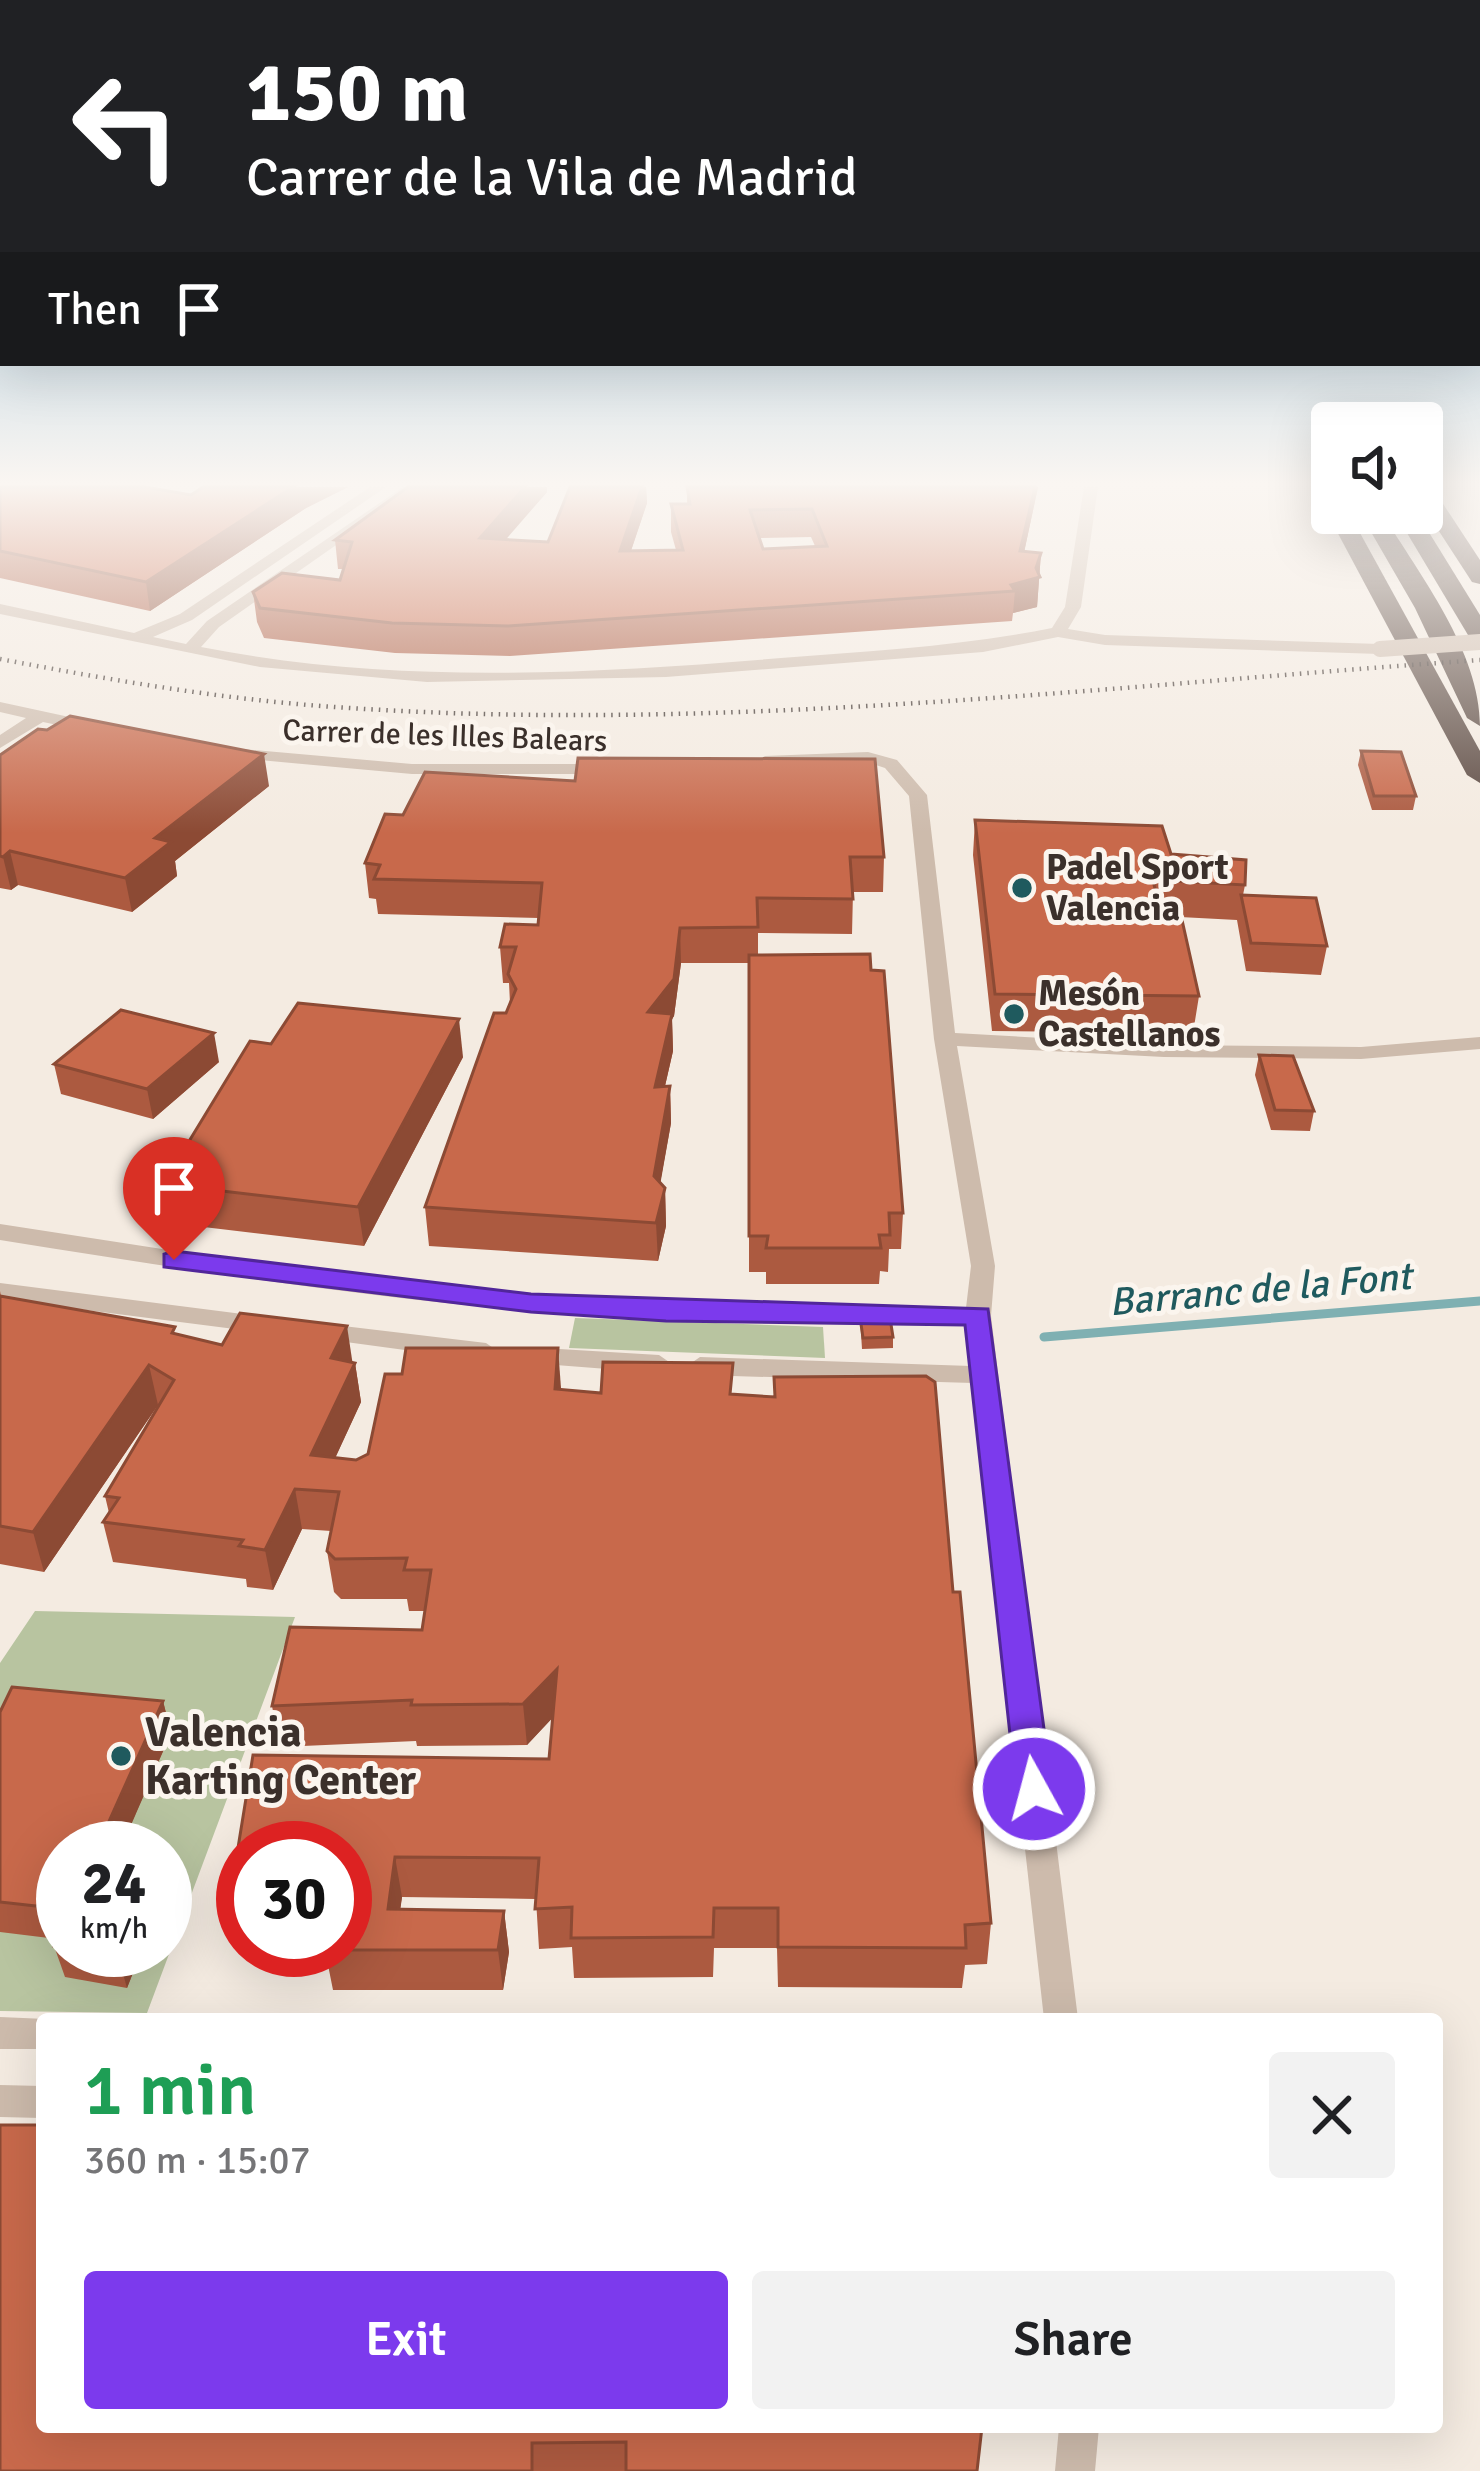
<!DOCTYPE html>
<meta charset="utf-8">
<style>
:root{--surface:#fff;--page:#f2f2f2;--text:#202124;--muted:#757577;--accent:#7c3aed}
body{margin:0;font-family:Signika,sans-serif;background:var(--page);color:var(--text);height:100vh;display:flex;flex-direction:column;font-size:45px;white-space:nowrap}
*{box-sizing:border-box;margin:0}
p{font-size:39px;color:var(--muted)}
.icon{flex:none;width:66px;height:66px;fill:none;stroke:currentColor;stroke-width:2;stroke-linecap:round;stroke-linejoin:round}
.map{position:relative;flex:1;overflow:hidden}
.sheet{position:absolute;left:36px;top:2013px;width:1407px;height:420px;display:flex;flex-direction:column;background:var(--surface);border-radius:12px;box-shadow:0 12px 48px #0002}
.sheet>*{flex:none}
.hud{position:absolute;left:0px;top:0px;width:1482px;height:366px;box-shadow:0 12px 48px #0002;background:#202124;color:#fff;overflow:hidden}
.buttons{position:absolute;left:1311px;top:402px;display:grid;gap:24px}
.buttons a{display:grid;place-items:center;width:132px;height:132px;border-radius:12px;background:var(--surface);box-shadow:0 12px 48px #0002;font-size:60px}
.speed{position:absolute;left:36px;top:1821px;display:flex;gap:24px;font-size:60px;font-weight:700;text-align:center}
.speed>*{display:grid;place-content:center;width:156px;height:156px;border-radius:50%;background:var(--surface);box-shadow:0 12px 48px #0002;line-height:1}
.speed small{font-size:30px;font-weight:400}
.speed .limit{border:18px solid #d22;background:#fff;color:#111}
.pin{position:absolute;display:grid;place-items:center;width:102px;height:102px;color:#fff;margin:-123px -51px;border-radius:50% 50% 50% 0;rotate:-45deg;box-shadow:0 0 12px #0007}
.pin .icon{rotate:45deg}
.me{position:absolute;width:132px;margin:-66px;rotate:353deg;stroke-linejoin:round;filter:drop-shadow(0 0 9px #0008)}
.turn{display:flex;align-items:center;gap:42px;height:252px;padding:0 48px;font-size:54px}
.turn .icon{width:156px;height:156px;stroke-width:2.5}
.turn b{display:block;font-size:84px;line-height:102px}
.then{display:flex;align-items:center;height:114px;padding:0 48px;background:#0003;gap:24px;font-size:45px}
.round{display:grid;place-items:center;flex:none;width:126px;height:126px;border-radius:12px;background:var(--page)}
.summary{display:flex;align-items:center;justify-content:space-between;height:204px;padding:0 48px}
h1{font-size:72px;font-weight:600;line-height:90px;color:#1e9e55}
.primary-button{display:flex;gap:24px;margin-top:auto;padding:24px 48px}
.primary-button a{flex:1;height:138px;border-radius:12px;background:var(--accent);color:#fff;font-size:48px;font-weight:600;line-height:138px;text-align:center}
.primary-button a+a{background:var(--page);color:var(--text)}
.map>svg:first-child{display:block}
.green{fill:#b8c4a0;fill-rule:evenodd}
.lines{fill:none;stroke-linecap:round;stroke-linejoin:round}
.stream{stroke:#7fb0b2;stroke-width:9}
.minor{fill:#cdbbac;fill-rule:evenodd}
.motorway{fill:#5c4a42;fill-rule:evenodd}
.rail{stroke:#3b302b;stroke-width:4.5;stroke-dasharray:1.5 6;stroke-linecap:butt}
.minor-bridge{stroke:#cdbbac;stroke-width:16}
.wall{fill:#ac5a40;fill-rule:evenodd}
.shaded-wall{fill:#8c4a34}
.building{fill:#c8694b;stroke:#8c4a34;stroke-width:3;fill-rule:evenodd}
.route{fill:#7c3aed;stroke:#51269a;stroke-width:3}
.poi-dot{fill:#1f5a5e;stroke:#fbf5ee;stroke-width:4.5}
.labels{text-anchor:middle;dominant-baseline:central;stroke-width:10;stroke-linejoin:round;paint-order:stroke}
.far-street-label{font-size:30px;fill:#3b302b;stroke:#fbf5ee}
.poi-label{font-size:36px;font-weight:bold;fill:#3b302b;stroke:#fbf5ee;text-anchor:start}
.water-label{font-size:39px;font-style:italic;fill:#1f5a5e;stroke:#fbf5ee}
.near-poi-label{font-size:42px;font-weight:bold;fill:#3b302b;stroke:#fbf5ee;text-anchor:start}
</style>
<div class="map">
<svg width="1480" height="2471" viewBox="0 0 1480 2471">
<rect width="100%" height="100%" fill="#f4ebe1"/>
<g class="green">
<path d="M575,1318l248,9 2,31 -256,-10z"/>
<path d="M35,1611l260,6 -148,396 -147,-2v-348zM63,1848h102v102h-102z"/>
</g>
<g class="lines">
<path class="stream" d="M1044,1337l436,-36"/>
<g class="minor">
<path d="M370,487h16l-194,133 -39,17 33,7 21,-23 196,-134h16l-200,140 -18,20c192,38 387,27 580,11 91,-7 182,-12 271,-30l13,-21 19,-120h14l-17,120 -13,22 37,6 275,9 8,5 -8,5 -275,-9 -47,-8 -75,15 -317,25 -239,5 -167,-15 -260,-53v-10l134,29 46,-19z"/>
<path d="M0,702l97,21 3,4 -9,5 -48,-10 -43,26v-13l26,-17 -26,-6z"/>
<path d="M232,748l180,16h198l9,5 -9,5h-198l-186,-17 -3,-4z"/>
<path d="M868,752l29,8 30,35 28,238 209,12 197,2 119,-10v12l-119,10 -197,-2 -207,-11 38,220 -4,50 87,703h-34l-71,-636 -273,-8 -13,-9 13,-9 271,9 -5,-42c-128,-1 -256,0 -384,-9 -196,-14 -389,-44 -582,-75v-16l265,41 267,30 167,9 267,4 5,-42 -37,-227 -25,-243 -24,-28 -18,-6 -102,4 -9,-5 9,-5z"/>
<path d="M0,1283l265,34 13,8 -13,8 -265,-34z"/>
<path d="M318,1323l168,20 13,9 -13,9 -177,-24 -4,-6z"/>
<path d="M526,1347l133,8 13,9 -13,9 -142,-11 -4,-6z"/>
<path d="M0,2017l46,2h-4v30h-42z"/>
<path d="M0,2085l42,1v32l-42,-1z"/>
<path d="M1059,2427h40l-4,44h-40z"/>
</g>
<g class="motorway">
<path d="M1422,487h10l48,73v24l-8,-2 -50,-77z"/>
<path d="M1330,508l19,5 131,238v32l-13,-8 -140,-262z"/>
<path d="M1360,513h22c38,63 98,138 98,213l-13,-8 -52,-110z"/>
<path d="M1395,513h22l63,102v27l-12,-7z"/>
</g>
<path class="rail" d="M0,659c116,22 232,42 350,49 376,25 755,-22 1130,-48"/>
<path class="minor-bridge" d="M1380,649l100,-7"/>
</g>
<g class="wall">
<path d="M0,487l191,8 12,-8h145l-42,21 -156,103 -150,-33z"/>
<path d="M570,487h76l1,16 -16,48 45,-1 -5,-18v-28h16v-17h351l-14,65 17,1 -4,54 -24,6 -1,8 -502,35 -115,-3 -131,-15 -7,-16 -4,-30 87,-12 3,-11h-5l-3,-29 212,-48 -42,47 43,3zM811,537l4,9 -52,3 -3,-11z"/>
<path d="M1361,751l55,45 -3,14h-41l-14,-45z"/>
<path d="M0,755l269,31 -94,75 2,15 -45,36 -114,-27 -7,5 -11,-2z"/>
<path d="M975,820l270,65 -2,10 84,51 -6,29 -75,-4 -9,-51 -76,-4 38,80 -6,37 -201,-2 -19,-176z"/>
<path d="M884,857l-1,35h-30l-1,42 -94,-1v22l113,15 32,243 -2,36h-12l-1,23 -8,-1 -1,13h-113v-12h-17v-309h-68l-7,53 -2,3 1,32 -8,35h5l1,37 -11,60 5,5 1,38 -8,35 -229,-15 -4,-39 85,-204 -1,-20h-6l-3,-36 38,-22 1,-7 -161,-4 -2,-15 -7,-1 -4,-35z"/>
<path d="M271,1044l192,13 -99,189 -194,-23 -7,-39z"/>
<path d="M1259,1055l55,56 -4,20 -39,-1 -16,-55z"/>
<path d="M219,1062l-66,57 -92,-25 -7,-30z"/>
<path d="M0,1291l1,5 221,49 133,18 6,39 -26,56 21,2 205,-70 40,3 132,1 220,198 38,331 -4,41 -22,1 -3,23 -184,-1 -1,-39h-63l-1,29 -139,1 -2,-31 -33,2 -3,-50 -134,-2 -2,12 104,2 5,41 -6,38h-170l-8,-40 20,-102 204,-89 3,-41 -25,27 -110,1 -1,-5 -136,6 -8,-41 150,-76 3,-19h-16l-2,-12h-66l-7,-7 -7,-41 4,-20 -29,-2 -29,61 -26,-3 -1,-8 -133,-17 -10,-40 6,-9 -4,-17 53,-91 -114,167 -44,-8z"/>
<path d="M860,1317l33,20v11l-31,1z"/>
<path d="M163,1701l8,32 -47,107 -61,8v102h79l-15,38 -62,-11 -11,-31 3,-7 -57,-7v-220z"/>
<path d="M237,1854l6,1v24z"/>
<path d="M42,2427h940l-5,44h-977z"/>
</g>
<g class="shaded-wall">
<path d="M293,487h55l-42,21 -156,103 -4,-29z"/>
<path d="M525,487h22v5l-65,75 -2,-29z"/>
<path d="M642,487h4l1,16 -26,77 -1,-29z"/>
<path d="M1035,487h3l-20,94 2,-30z"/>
<path d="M1041,553l-4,54 -24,6 2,-22 -4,-6 25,-17z"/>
<path d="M264,754l5,32 -94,75 2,15 -45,36 -7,-34 30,-40z"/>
<path d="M10,851l8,34 -7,5 -8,-33z"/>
<path d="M680,928l1,35 -7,53 -2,3 1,32 -17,74 -8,-113z"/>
<path d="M459,1019l4,38 -99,189 -6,-39z"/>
<path d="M214,1033l5,29 -66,57 -6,-30z"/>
<path d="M670,1086l1,37 -16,91 -1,-38z"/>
<path d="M665,1188l1,38 -8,35 -2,-38z"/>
<path d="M347,1326l6,40 -22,-8z"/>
<path d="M558,1348l3,40 -4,41 -2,-40z"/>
<path d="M355,1363l6,39 -41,89 -9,-36z"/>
<path d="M149,1365l9,40 -114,167 -11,-40z"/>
<path d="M295,1489l7,40 -29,61 -8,-40z"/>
<path d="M557,1669l3,41 -33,35 -4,-41z"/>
<path d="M163,1701l8,32 -50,115 -19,-11z"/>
<path d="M165,1850l7,28 -7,17z"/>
<path d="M395,1857l7,40 -7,52 -7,-40z"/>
<path d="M504,1911l5,41 -6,38 -5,-40z"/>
<path d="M120,1950h22l-15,38 -9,-32z"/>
</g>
<g class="building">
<path d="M0,487h145l46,8 12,-8h90l-147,95 -146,-31z"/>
<path d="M408,487h117l-45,51 68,4 22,-55h72l-22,64 63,-1 -12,-46h19l-3,-17h348l-15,64 21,2 -5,15 4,9 -29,8 4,6 -507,35 -116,-3 -132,-15 -7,-16 29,-19 58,7 12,-38 -17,-2zM812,509l15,37 -64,3 -13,-39z"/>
<path d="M70,716l194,38 -109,84 16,4 -46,36 -115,-27 -7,6 -3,-1v-101l38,-26 9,1z"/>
<path d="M1361,751l40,1 15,44h-42z"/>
<path d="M578,758l297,1 9,98h-34l3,42 -96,-1 1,29 -78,1 -6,51 -26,33 24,2 -17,73 15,-1 -16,90 11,12 -9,35 -231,-16 69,-194h12l10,-24 -8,-15 8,-27h-16l5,-23 33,1 4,-42 -168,-4 6,-14 -15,-2 20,-49 18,1 22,-43 150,9z"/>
<path d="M975,820l187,6 9,28 75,6 -1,25 -92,-5 9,40h20l17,76 -204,-2z"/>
<path d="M1241,895l75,3 11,48 -76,-3z"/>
<path d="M870,954l1,16 13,1 19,242h-14l1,22h-11l2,13h-115l2,-12h-19v-281z"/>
<path d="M298,1003l161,16 -101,188 -195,-23 87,-143 21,3z"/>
<path d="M121,1010l93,23 -67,56 -93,-25z"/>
<path d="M1259,1055l34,1 21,55 -39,-1z"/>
<path d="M0,1296l175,31 -3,6 50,12 18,-32 107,13 -16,32 24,5 -44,92 45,5 12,-6 17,-80h17l4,-26h152l-3,41 46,4 2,-31 130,1 -3,31 45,3 -1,-20 152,-1 9,6 18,210h7l31,331 -26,2 1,23 -188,-1v-39h-64l-1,29 -142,1 1,-31 -37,2 4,-51 -144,-1 -7,52 116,2 -6,39h-173h20v-102h-102v7l-6,-1 16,-99 296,4 8,-90 -34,35 -112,1 1,-5 -140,6 18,-79 132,3 9,-60h-27l3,-12 -72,1 -8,-8 12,-59 -44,-3 -30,61 -26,-4 4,-6 -140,-18 16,-24 -14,-2 69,-116 -25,-15 -116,167 -33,-6z"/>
<path d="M860,1317l30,1 3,19 -30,1z"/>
<path d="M12,1687l151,14 -61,136 62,9 -1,2h-100v61l-63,-7v-190z"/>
<path d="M63,1924v23l-9,-1z"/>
<path d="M81,1950h39l-2,6z"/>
<path d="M0,2125h42v302h940l-5,44h-351v-29l-94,1v28h-532z"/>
</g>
<linearGradient id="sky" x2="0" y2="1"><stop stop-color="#7eb2d2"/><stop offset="0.58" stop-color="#faf6f2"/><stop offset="1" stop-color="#faf6f2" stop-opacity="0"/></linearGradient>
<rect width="1480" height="833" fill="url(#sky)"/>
<path class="route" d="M174,1251l357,43 457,15 64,480 -5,10 -13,4 -12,-4 -6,-10 -51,-464 -299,-4 -135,-9 -367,-45v-13z"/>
<g class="poi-dot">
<circle cx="1022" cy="888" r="12"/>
<circle cx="1014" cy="1014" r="12"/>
<circle cx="121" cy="1756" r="12"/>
</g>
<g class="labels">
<g class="far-street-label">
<text transform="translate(445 736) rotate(2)">Carrer de les Illes Balears</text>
</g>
<g class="poi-label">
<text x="1046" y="867">Padel Sport<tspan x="1046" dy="41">Valencia</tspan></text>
<text x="1038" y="993">Mesón<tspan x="1038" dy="41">Castellanos</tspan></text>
</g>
<g class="water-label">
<text transform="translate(1260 1289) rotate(-5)">Barranc de la Font</text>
</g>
<g class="near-poi-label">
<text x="145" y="1732">Valencia<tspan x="145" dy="48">Karting Center</tspan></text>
</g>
</g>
</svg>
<div class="buttons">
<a><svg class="icon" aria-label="sound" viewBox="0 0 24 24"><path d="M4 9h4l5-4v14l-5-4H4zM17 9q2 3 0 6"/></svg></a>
</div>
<div class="speed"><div>24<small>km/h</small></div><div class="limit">30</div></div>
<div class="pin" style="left:174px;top:1260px;background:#d93025"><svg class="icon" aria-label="arrive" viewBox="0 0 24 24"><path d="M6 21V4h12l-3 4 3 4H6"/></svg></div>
<svg class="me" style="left:1034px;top:1789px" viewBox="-20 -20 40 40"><circle r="17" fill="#7c3aed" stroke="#fff" stroke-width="3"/><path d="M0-11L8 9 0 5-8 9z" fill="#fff"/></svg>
<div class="hud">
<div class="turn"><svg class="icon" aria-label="left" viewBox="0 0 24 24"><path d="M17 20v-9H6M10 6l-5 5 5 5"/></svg><div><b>150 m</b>Carrer de la Vila de Madrid</div></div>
<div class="then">Then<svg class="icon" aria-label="arrive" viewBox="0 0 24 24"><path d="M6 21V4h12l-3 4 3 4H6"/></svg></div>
</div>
<section class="sheet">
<div class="summary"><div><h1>1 min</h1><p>360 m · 15:07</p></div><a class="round"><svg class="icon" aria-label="close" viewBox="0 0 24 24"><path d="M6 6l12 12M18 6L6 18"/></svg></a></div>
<div class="primary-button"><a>Exit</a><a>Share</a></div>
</section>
</div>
